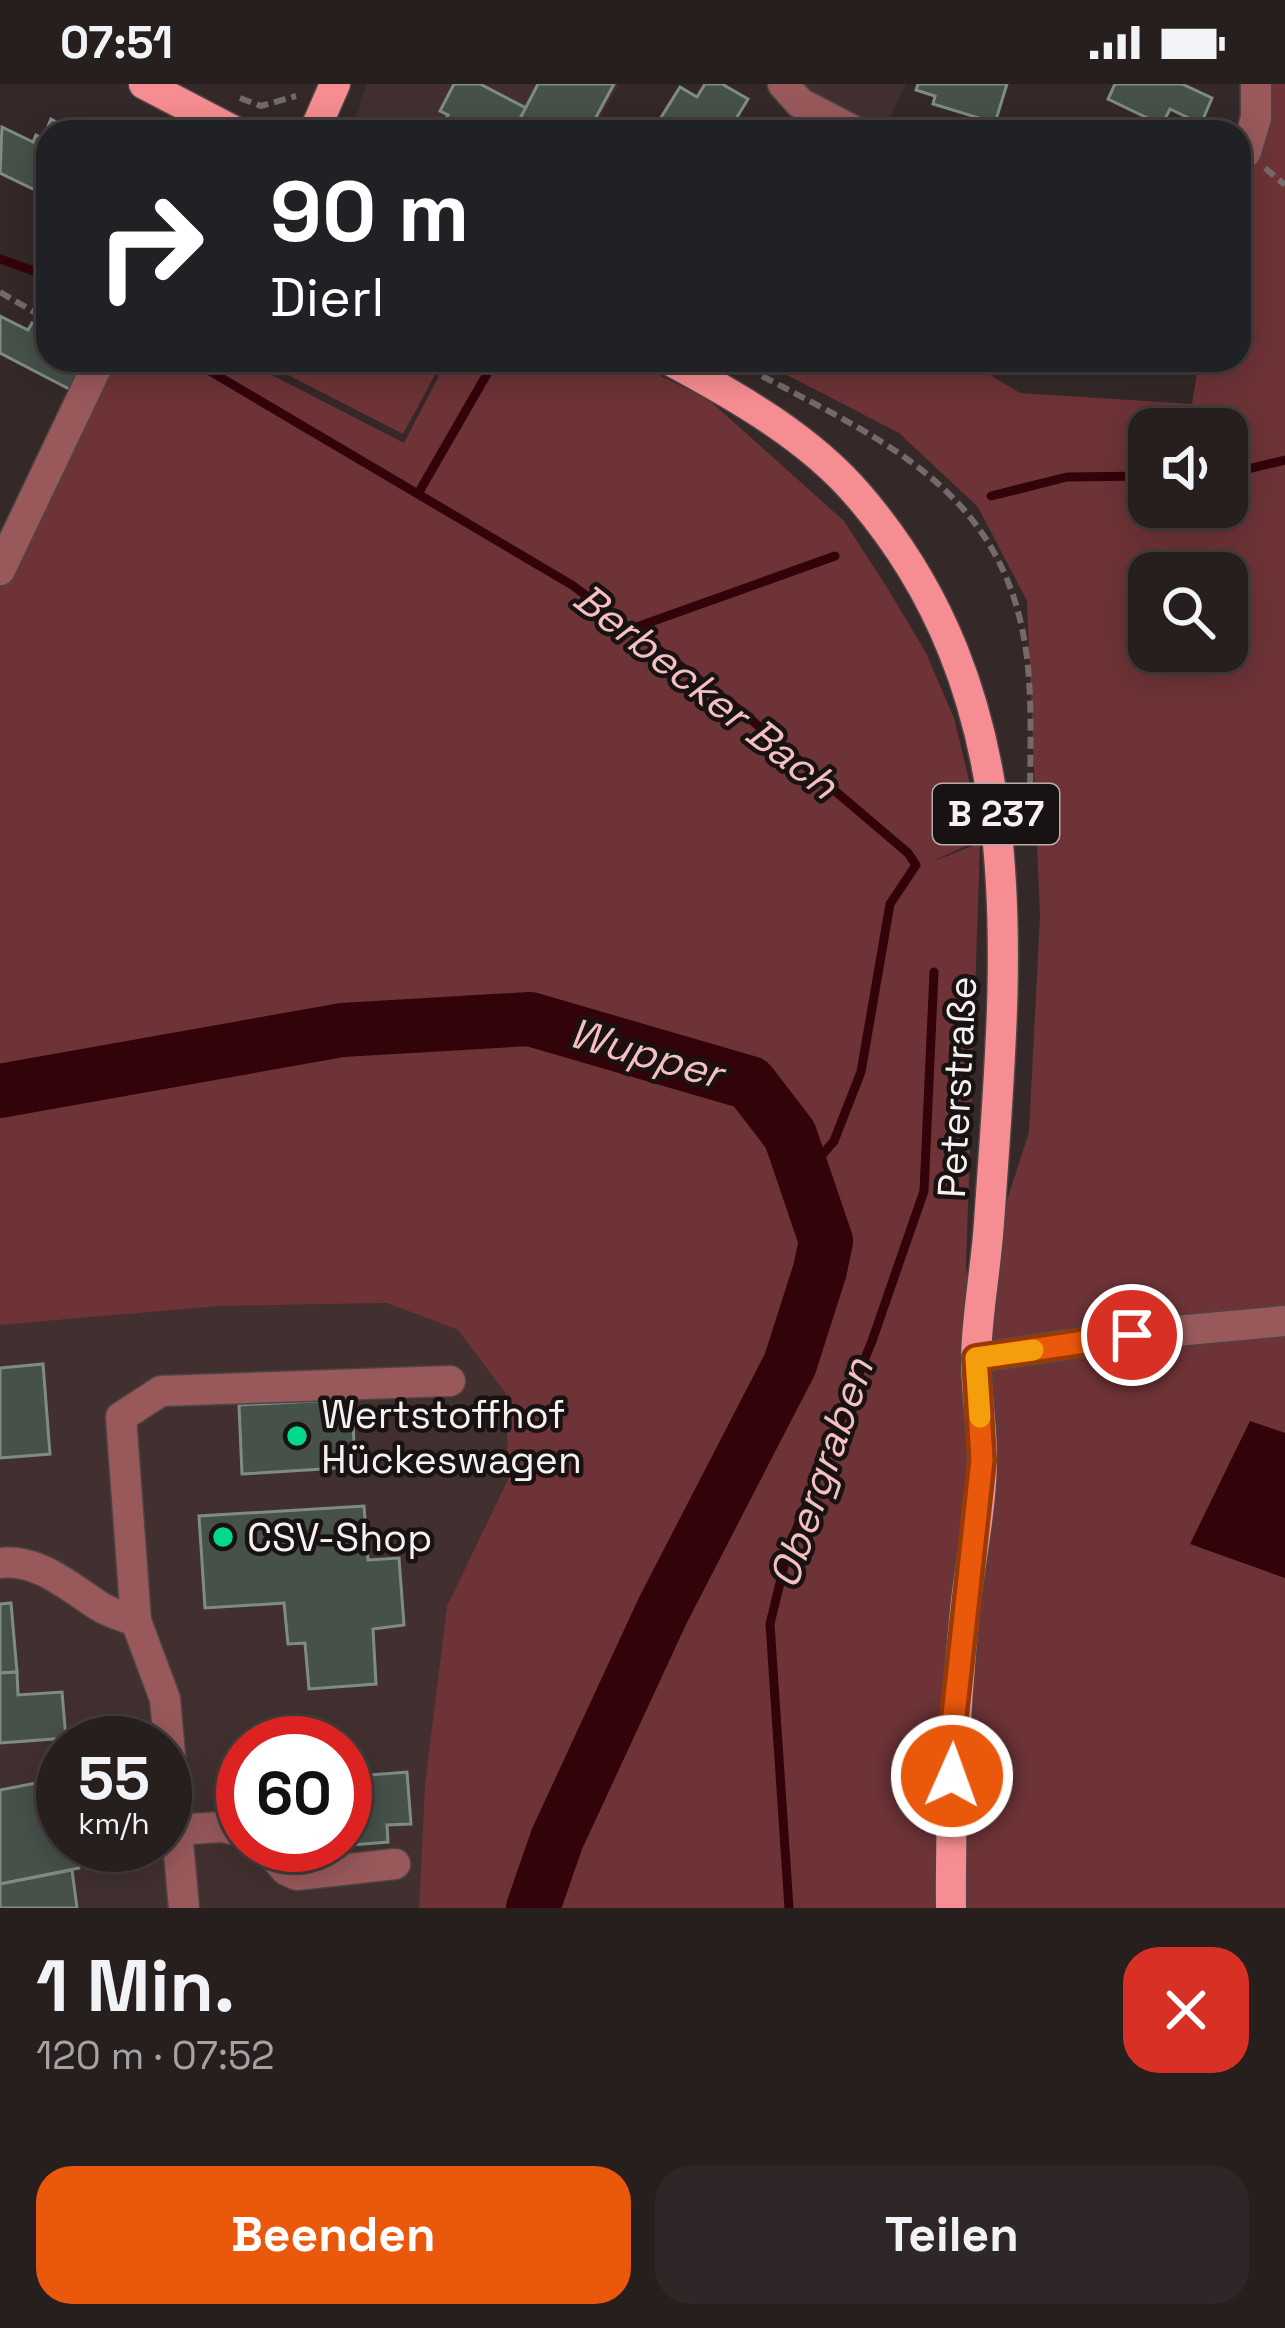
<!DOCTYPE html>
<html lang="de">
<meta charset="utf-8">
<style>
:root{--surface:#271e1e;--page:#2f2727;--text:#f1f3f6;--muted:#a4a2a4;--line:#433c3c;--accent:#ea580c}
body{margin:0;font-family:"Space Grotesk",sans-serif;background:var(--page);color:var(--text);height:100vh;display:flex;flex-direction:column;font-size:45px;white-space:nowrap}
*{box-sizing:border-box;margin:0}
p{font-size:39px;color:var(--muted)}
.icon{flex:none;width:66px;height:66px;fill:none;stroke:currentColor;stroke-width:2;stroke-linecap:round;stroke-linejoin:round}
.map{position:relative;height:1824px;overflow:hidden}
.panel{display:flex;flex-direction:column;background:var(--surface);flex:1}
.panel>*{flex:none}
.guide{position:absolute;left:36px;top:36px;width:1215px;height:252px;border-radius:36px;box-shadow:0 6px 30px #0003,0 0 0 3px var(--line);background:#202124;color:#fff;overflow:hidden}
.fabs{position:absolute;left:1128px;top:324px;display:grid;gap:24px}
.fabs a{display:grid;place-items:center;width:120px;height:120px;border-radius:24px;background:var(--surface);box-shadow:0 6px 30px #0003,0 0 0 3px var(--line);font-size:60px}
.speed{position:absolute;left:36px;top:1632px;display:flex;gap:24px;font-size:60px;font-weight:700;text-align:center}
.speed>*{display:grid;place-content:center;width:156px;height:156px;border-radius:50%;background:var(--surface);box-shadow:0 6px 30px #0003,0 0 0 3px var(--line);line-height:1}
.speed small{font-size:30px;font-weight:400}
.speed .limit{border:18px solid #d22;background:#fff;color:#111}
.pin{position:absolute;display:grid;place-items:center;width:102px;height:102px;color:#fff;margin:-51px;border:6px solid #fff;border-radius:50%;box-shadow:0 3px 12px #0007}
.me{position:absolute;width:132px;margin:-66px;rotate:2deg;stroke-linejoin:round;filter:drop-shadow(0 0 9px #0008)}
.turn{display:flex;align-items:center;gap:42px;height:252px;padding:0 36px;font-size:54px}
.turn .icon{width:156px;height:156px;stroke-width:2.5}
.turn b{display:block;font-size:84px;line-height:102px}
.round{display:grid;place-items:center;flex:none;width:126px;height:126px;border-radius:36px;background:var(--page)}
.summary{display:flex;align-items:center;justify-content:space-between;height:204px;padding:0 36px}
h1{font-size:72px;font-weight:800;line-height:90px}
.primary-button{display:flex;gap:24px;margin-top:auto;padding:24px 36px}
.primary-button a{flex:1;height:138px;border-radius:36px;background:var(--accent);color:#fff;font-size:48px;font-weight:800;line-height:138px;text-align:center}
.primary-button a+a{background:var(--page);color:var(--text)}
.status{display:flex;justify-content:space-between;align-items:center;height:84px;padding:0 60px;background:var(--surface);direction:ltr}
.status svg{height:33px;fill:currentColor}
.map>svg:first-child{display:block}
.built{fill:#423030;fill-rule:evenodd}
.green{fill:#6d3337;fill-rule:evenodd}
.water{fill:#33030a}
.lines{fill:none;stroke-linecap:round;stroke-linejoin:round}
.stream{stroke:#33030a;stroke-width:9}
.river{stroke:#33030a;stroke-width:54}
.building{fill:#46514a;stroke:#7f8c84;stroke-width:3}
.minor-casing{stroke:#4f4444;stroke-width:33}
.major-casing{stroke:#4f4444;stroke-width:33}
.path{stroke:#756a6a;stroke-width:6;stroke-dasharray:12 6;stroke-linecap:butt}
.minor{stroke:#99595b;stroke-width:30}
.major{stroke:#f68d92;stroke-width:30}
.route-casing{stroke:#983908;stroke-width:30}
.route{stroke:#ea580c;stroke-width:21}
.slow{stroke:#f59e0b;stroke-width:21}
.poi-dot{fill:#00d98c;stroke:#181212;stroke-width:4.5}
.labels{text-anchor:middle;dominant-baseline:central;stroke-width:9;stroke-linejoin:round;paint-order:stroke}
.shield{fill:#181212;stroke:#b5adad;stroke-width:3}
.shield-label{font-size:36px;font-weight:bold;fill:#f8f0f0}
.street-label{font-size:39px;fill:#f8f0f0;stroke:#181212}
.poi-label{font-size:39px;fill:#f8f0f0;stroke:#181212;text-anchor:start}
.water-label{font-size:42px;font-style:italic;fill:#f5bebf;stroke:#181212}
</style>
<div class="status"><b>07:51</b><svg viewBox="0 0 49 12"><path d="M0 12V9h3v3zM5 12V6h3v6zM10 12V3h3v9zM15 12V0h3v12zM26 1h20v11H26zM47 4h2v5h-2z"/></svg></div>
<div class="map">
<svg width="1285" height="1824" viewBox="0 0 1285 1824">
<rect width="100%" height="100%" fill="#342828"/>
<g class="built">
<path d="M366,0h253l-27,48h-235l-1,-16z"/>
<path d="M770,0h136l-23,48h-24z"/>
<path d="M387,1219l71,27 48,64 2,84 -61,128 -22,178 -6,124h-419v-583l220,-19zM63,1659h102v102h-102zM243,1659h102v102h-102z"/>
</g>
<g class="green">
<path d="M1264,0h21v1824h-866l6,-124 22,-178 61,-127 -2,-85 -48,-64 -71,-27 -167,3 -220,19v-746l111,-219h132l161,83 43,-83h181l80,39 136,122 44,68 38,64 28,65 29,120 -54,25 51,-20 -14,424 10,83 10,-85 43,-133 11,-216 -13,-315 -49,-94 -79,-74 -141,-73h207l55,33 172,11 7,-44h40v-137zM1149,345h78v78h-78zM1149,489h78v78h-78z"/>
<path d="M259,276h184l-40,74z"/>
</g>
<path class="water" d="M1250,1337l35,12v145l-95,-34z"/>
<g class="lines">
<g class="stream">
<path d="M0,175l48,17"/>
<path d="M191,276l381,225 169,126 167,142 8,12 -26,39 -29,168 -27,69 -32,37"/>
<path d="M1227,390l58,-14"/>
<path d="M419,408l76,-132"/>
<path d="M991,412l76,-19 82,-1"/>
<path d="M631,545l204,-73"/>
<path d="M789,1824l-19,-284 18,-74 84,-209 52,-150 10,-219"/>
</g>
<path class="river" d="M0,1007l342,-61 188,-11 220,64 40,52 36,106 -6,29 -30,94 -127,246 -106,229 -24,69"/>
</g>
<g class="building">
<path d="M454,0h26l46,24 -13,24h-74l9,-17 -8,-4z"/>
<path d="M538,0h76l-26,48h-75z"/>
<path d="M705,0h17l26,15 -20,33h-46l-22,-13 20,-32 17,10z"/>
<path d="M918,0h89l-12,39 -62,-19 2,-8 -19,-6z"/>
<path d="M1115,0h67l30,14 -11,26 -31,-15 -8,16 -54,-26z"/>
<path d="M51,35l22,13h-25v34l-13,-7z"/>
<path d="M2,43l31,15 3,-7 8,4 -9,20 12,6 -12,25 -35,-17z"/>
<path d="M0,232l28,14 4,-7 16,8v29h38l-15,30 -71,-37z"/>
<path d="M43,1280l7,90 -50,4v-90z"/>
<path d="M352,1315l3,68 -113,7 -3,-69z"/>
<path d="M364,1422l4,54 31,-2 5,67 -31,4 3,55 -67,5 -4,-46 -17,1 -4,-41 -79,5 -6,-92z"/>
<path d="M11,1519l6,69 -17,1v-69z"/>
<path d="M17,1588l1,23 44,-3 4,46 -66,5v-70z"/>
<path d="M407,1688l4,52 -24,1 1,17 -87,7 -1,-4h45v-68z"/>
<path d="M62,1694l1,67h12l4,23 -79,16v-94z"/>
<path d="M72,1786l5,38h-77v-24z"/>
</g>
<g class="lines">
<g class="minor-casing">
<g id="minor">
<path d="M783,0l17,19 56,29"/>
<path d="M1239,68h7l10,-34v-34"/>
<path d="M0,486l100,-210"/>
<path d="M976,1274l156,-23 153,-14"/>
<path d="M0,1479c39,-4 68,23 99,43 11,7 25,11 37,15"/>
<path d="M175,1746l46,-3 22,4"/>
<path d="M264,1761l22,25 11,5 98,-11"/>
<path d="M184,1824l-19,-209 -29,-78 -15,-204 40,-26 289,-10"/>
</g>
</g>
<g class="major-casing">
<g id="major">
<path d="M144,0l92,48"/>
<path d="M314,48l21,-48"/>
<path d="M669,276c67,36 141,78 190,136 180,209 147,474 130,727 -3,45 -12,90 -13,135 0,33 6,66 6,99 0,51 -12,103 -17,153 -10,100 -15,198 -14,298"/>
</g>
</g>
<g class="path">
<path d="M240,14l21,8 35,-10"/>
<path d="M1265,84l20,17"/>
<path d="M0,208l48,28"/>
<path d="M762,292c129,68 245,119 265,282 7,61 1,124 4,185"/>
</g>
<use href="#minor" class="minor"/>
<use href="#major" class="major"/>
</g>
<g class="lines">
<g class="route-casing">
<path id="route" d="M952,1692v-42l30,-274 -6,-102 156,-23"/>
</g>
<use href="#route" class="route"/>
<path class="slow" d="M980,1333l-4,-59 57,-8"/>
</g>
<g class="poi-dot">
<circle cx="297" cy="1352" r="12"/>
<circle cx="223" cy="1453" r="12"/>
</g>
<g class="labels">
<rect class="shield" x="933" y="700" width="126" height="60" rx="9"/>
<g class="shield-label">
<text x="996" y="730">B 237</text>
</g>
<g class="street-label">
<text transform="translate(957 1003) rotate(-87)">Peterstraße</text>
</g>
<g class="poi-label">
<text x="321" y="1330">Wertstoffhof<tspan x="321" dy="45">Hückeswagen</tspan></text>
<text x="247" y="1453">CSV-Shop</text>
</g>
<g class="water-label">
<text transform="translate(706 607) rotate(38)">Berbecker Bach</text>
<text transform="translate(646 969) rotate(16)">Wupper</text>
<text transform="translate(821 1389) rotate(-71)">Obergraben</text>
</g>
</g>
</svg>
<div class="fabs">
<a><svg class="icon" aria-label="sound" viewBox="0 0 24 24"><path d="M4 9h4l5-4v14l-5-4H4zM17 9q2 3 0 6"/></svg></a>
<a><svg class="icon" aria-label="search" viewBox="0 0 24 24"><circle cx="10" cy="10" r="6"/><path d="M15 15l6 6"/></svg></a>
</div>
<div class="speed"><div>55<small>km/h</small></div><div class="limit">60</div></div>
<div class="pin" style="left:1132px;top:1251px;background:#d93025"><svg class="icon" aria-label="arrive" viewBox="0 0 24 24"><path d="M6 21V4h12l-3 4 3 4H6"/></svg></div>
<svg class="me" style="left:952px;top:1692px" viewBox="-20 -20 40 40"><circle r="17" fill="#ea580c" stroke="#fff" stroke-width="3"/><path d="M0-11L8 9 0 5-8 9z" fill="#fff"/></svg>
<div class="guide">
<div class="turn"><svg class="icon" aria-label="right" viewBox="0 0 24 24"><path d="M7 20v-9h11M14 6l5 5-5 5"/></svg><div><b>90 m</b>Dierl</div></div>
</div>
</div>
<section class="panel">
<div class="summary"><div><h1>1 Min.</h1><p>120 m · 07:52</p></div><a class="round" style="background:#d93025;color:#fff"><svg class="icon" aria-label="close" viewBox="0 0 24 24"><path d="M6 6l12 12M18 6L6 18"/></svg></a></div>
<div class="primary-button"><a>Beenden</a><a>Teilen</a></div>
</section>
